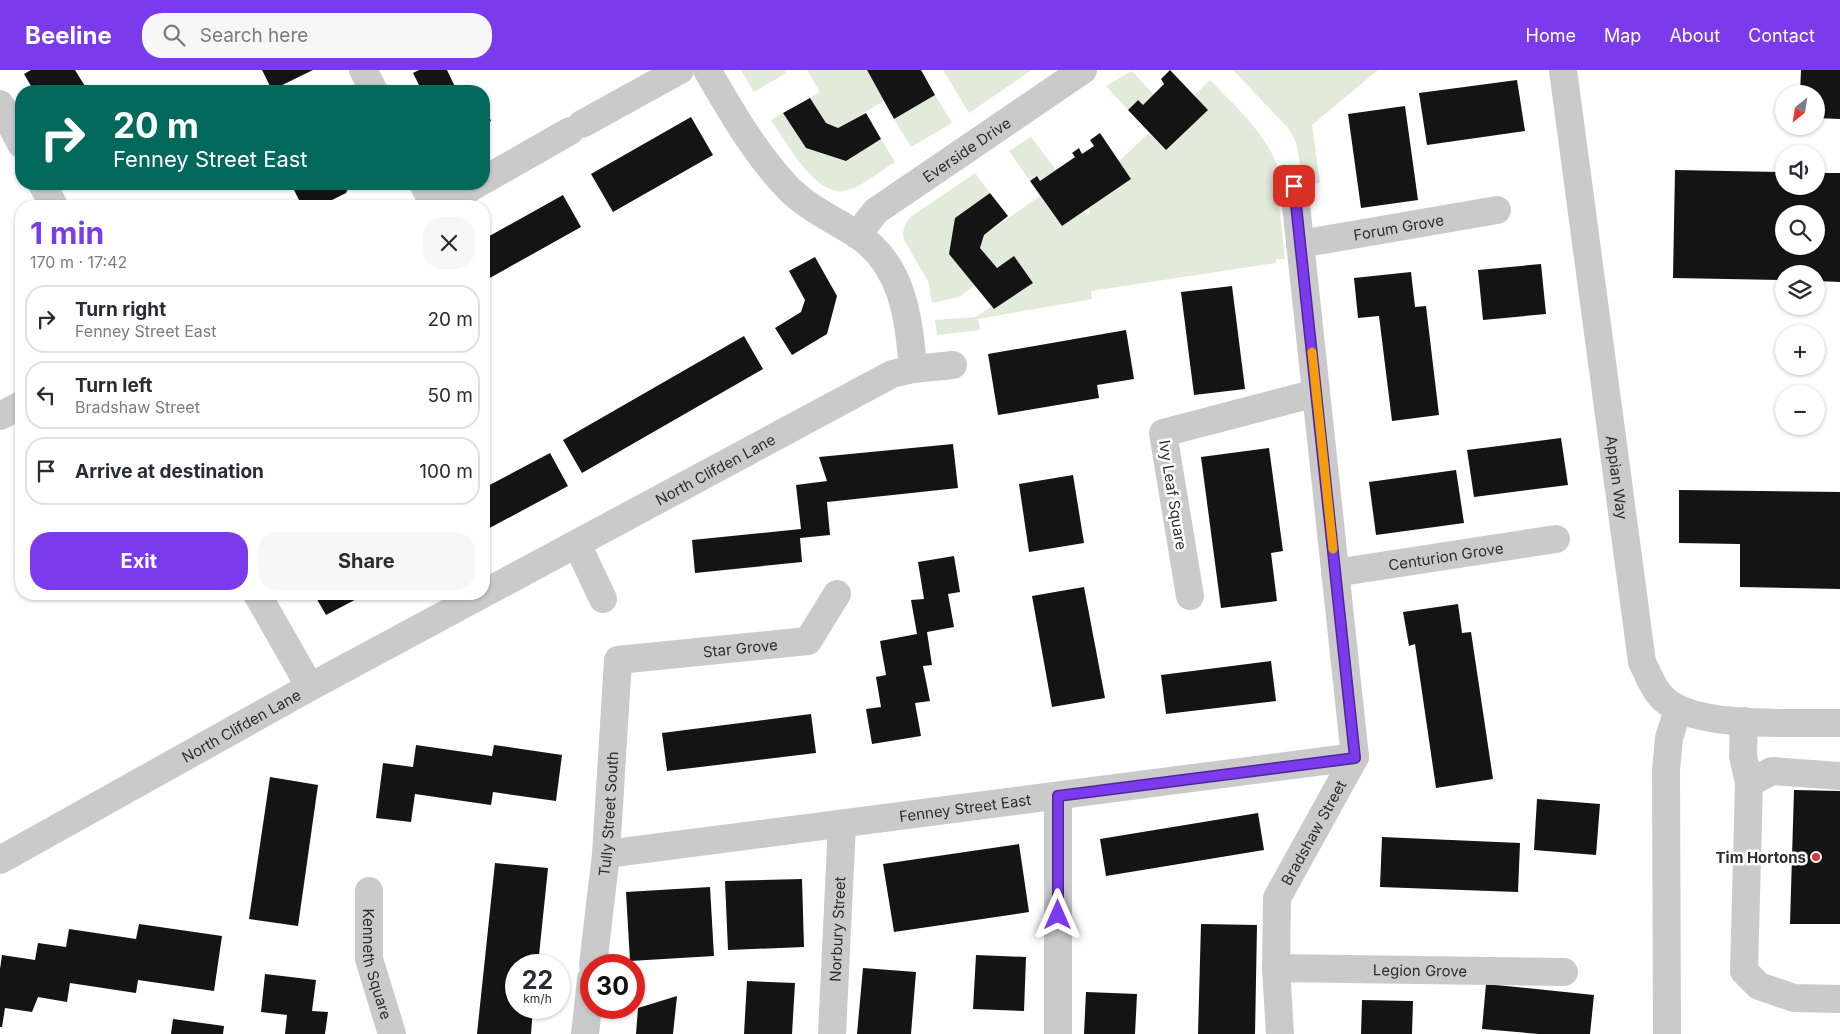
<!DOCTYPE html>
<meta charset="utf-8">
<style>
:root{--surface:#fff;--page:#f7f7f7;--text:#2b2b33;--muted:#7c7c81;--line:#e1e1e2;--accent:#7c3aed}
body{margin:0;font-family:Inter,sans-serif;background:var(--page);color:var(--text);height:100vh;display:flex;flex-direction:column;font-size:19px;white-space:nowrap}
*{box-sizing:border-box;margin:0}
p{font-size:16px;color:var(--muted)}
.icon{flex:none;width:28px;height:28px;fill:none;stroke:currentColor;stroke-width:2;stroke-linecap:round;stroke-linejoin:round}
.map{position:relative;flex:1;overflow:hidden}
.details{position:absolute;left:15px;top:130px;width:475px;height:400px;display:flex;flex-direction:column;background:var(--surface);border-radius:20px;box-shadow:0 1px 4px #0004}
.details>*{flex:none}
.top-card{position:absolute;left:15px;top:15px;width:475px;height:105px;border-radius:20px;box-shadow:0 1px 4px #0004;background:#00695c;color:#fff;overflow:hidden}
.needle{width:32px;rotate:210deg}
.controls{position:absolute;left:1775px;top:15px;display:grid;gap:10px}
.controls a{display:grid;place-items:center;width:50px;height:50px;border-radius:50%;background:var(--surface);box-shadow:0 1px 4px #0004;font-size:25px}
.speed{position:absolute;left:505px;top:884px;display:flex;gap:10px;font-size:25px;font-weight:700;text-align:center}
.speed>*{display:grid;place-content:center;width:65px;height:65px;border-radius:50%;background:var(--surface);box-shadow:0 1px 4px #0004;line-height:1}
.speed small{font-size:12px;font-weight:400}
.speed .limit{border:8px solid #d22;background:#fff;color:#111}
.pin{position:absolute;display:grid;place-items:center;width:42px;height:42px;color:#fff;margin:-21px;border-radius:10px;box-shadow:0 2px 8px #0006}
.me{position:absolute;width:55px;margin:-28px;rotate:0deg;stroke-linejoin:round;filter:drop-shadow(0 0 4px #0008)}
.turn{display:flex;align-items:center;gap:18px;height:105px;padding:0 15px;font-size:22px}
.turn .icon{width:65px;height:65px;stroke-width:2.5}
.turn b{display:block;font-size:35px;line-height:42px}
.round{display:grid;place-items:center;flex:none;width:52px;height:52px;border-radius:20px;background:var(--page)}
.overview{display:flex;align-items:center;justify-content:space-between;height:85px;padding:0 15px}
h1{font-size:30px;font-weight:700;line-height:38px;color:var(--accent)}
.action{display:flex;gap:10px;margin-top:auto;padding:10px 15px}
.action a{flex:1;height:58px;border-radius:20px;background:var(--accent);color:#fff;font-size:20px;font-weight:700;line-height:58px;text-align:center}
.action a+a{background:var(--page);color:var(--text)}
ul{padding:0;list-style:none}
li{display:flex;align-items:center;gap:15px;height:68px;margin:0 10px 8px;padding:0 5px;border:2px solid var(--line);border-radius:20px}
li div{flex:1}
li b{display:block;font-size:19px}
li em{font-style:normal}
header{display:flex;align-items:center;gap:30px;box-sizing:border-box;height:70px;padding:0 25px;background:var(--accent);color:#fff}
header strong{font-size:24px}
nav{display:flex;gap:28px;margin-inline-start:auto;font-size:18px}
.search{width:350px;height:45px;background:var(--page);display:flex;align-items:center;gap:12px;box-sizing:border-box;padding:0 18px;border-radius:20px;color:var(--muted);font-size:19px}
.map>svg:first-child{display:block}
.green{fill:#e2eada}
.building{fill:#141414;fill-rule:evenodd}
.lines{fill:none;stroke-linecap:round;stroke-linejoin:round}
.minor{stroke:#cacaca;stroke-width:28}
.route-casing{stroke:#51269a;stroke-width:12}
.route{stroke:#7c3aed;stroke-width:9}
.slow{stroke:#f59e0b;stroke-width:9}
.poi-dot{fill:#de343a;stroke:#fff;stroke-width:2}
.labels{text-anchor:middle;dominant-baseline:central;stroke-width:5;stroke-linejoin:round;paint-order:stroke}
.street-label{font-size:15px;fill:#2d2d2d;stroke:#fff}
.poi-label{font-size:15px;font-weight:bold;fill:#2d2d2d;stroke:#fff;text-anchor:end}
</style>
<header>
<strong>Beeline</strong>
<div class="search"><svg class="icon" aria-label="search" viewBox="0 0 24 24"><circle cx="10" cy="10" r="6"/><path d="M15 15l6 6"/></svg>Search here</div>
<nav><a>Home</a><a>Map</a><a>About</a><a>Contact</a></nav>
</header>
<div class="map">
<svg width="1840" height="964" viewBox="0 0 1840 964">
<rect width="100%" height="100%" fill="#fff"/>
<g class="green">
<path d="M741,0h43l2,3 -32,19z"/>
<path d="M807,0h60l17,31 -46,27 -12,-5 -16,-25 10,-6z"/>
<path d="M943,0h89l-63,43z"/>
<path d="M1233,0h145l-66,55 8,58 -16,3 -8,-44 -8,-14z"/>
<path d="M1132,1l22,24 -11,10 -6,-5 -9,10 -22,-24z"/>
<path d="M1210,10c31,32 65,61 74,108l-6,8 7,63h-9v4l-185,28 1,8 -114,20 2,11 -43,5 -2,-15 41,-3 16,-11 3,3 38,-26 -19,-27 -17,12 -17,-20 4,-13 56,-39 22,30 22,-15 3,4 3,-3 -3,-3 44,-30 -12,-18 30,-28 17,17 41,-40 -13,-14z"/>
<path d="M935,25l17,28 -41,24 -17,-28z"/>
<path d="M783,43l23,35 40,13 35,-22 14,23c-15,9 -34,26 -51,29 -29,5 -59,-51 -73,-71z"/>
<path d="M1031,67l25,33 -16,11 -4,-5 -6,5 -21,-30z"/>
<path d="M975,103l15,20 -35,25 20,67 -16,12 -27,6 -4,-22 -24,-41c-2,-10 0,-17 8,-24z"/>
</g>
<g class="building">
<path d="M31,0h44l13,21h-54l-10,-17z"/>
<path d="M262,0h51l-41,20z"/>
<path d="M419,0h28l10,21h-35l-9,-18z"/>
<path d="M867,0h54l14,25 -41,24z"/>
<path d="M1170,0l38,40 -42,40 -38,-40 10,-10 5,5 21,-21 -3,-5z"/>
<path d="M1801,0h39v49l-24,-1v-24h-16z"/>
<path d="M1517,10l8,51 -98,14 -8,-52z"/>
<path d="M810,28l16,25 12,5 28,-15 15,26 -35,22 -40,-13 -23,-35z"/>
<path d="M484,36l7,15 -7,4z"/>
<path d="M1405,36l13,94 -57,8 -13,-94z"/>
<path d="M691,47l22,38 -100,57 -22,-38z"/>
<path d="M1100,63l31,46 -69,47 -32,-45 7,-5 3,5 35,-24 -3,-4 7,-5 3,6 12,-8 -4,-6z"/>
<path d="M1675,100l109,2v14h32v-13h24v109l-24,-1v-7h-32v6l-111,-2zM1784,144h32v32h-32z"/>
<path d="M303,114h47l-4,9 -26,13h-18l-9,-18z"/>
<path d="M990,123l18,23 -24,19 -4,13 17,20 17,-12 19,27 -39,26 -45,-55 6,-36z"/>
<path d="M563,125l18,32 -93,52 -4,-8v-32z"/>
<path d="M815,187l22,39 -10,38 -35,21 -17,-27 26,-16 4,-12 -16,-29z"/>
<path d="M1541,194l5,50 -63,6 -5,-50z"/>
<path d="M1411,202l4,35 11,-1 13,109 -47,6 -13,-105 -21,2 -4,-40z"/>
<path d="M1232,216l13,103 -51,6 -13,-103z"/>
<path d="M1126,260l8,49 -37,6 2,13 -101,17 -10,-61z"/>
<path d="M744,266l19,33 -181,104 -19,-33z"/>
<path d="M1561,368l7,47 -94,12 -7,-47z"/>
<path d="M953,374l5,44 -131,14 3,33 -30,3 2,24 -107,11 -3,-33 109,-11 -5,-44 31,-4 -8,-24z"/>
<path d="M1269,378l14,103 -12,2 6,48 -56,7 -20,-151z"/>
<path d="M550,383l18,33 -84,45v-43z"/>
<path d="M1456,400l8,53 -88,12 -7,-53z"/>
<path d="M1073,405l11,68 -55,9 -10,-68z"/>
<path d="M1679,420l161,2v97l-100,-2v-43l-61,-1z"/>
<path d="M954,486l6,36 -12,2 6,33 -27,5 5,33 -9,1 7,35 -15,2 6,33 -49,8 -6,-35 15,-2 -5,-30 10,-2 -6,-34 37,-7 -6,-34 13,-1 -6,-37z"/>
<path d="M1084,517l21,111 -53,9 -20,-111z"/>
<path d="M314,524h52l-40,21z"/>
<path d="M1458,534l4,29 9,-1 22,147 -57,9 -21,-144 -6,2 -6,-34z"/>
<path d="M1271,591l5,40 -110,13 -5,-39z"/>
<path d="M811,644l5,39 -149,18 -5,-38z"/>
<path d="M416,675l76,11 2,-11 68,10 -6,46 -63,-9 -2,13 -76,-11 -4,28 -35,-4 7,-55 30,4z"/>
<path d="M270,707l48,8 -20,141 -49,-7z"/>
<path d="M1794,720l46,1v133h-50z"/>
<path d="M1537,729l63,5 -4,51 -62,-5z"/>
<path d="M1258,743l6,37 -158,26 -6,-37z"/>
<path d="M1382,767l138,6 -2,49 -138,-5z"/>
<path d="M1019,774l10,68 -135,20 -11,-68z"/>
<path d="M495,793l53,5 -10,97h-22v43h17l-2,26h-54z"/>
<path d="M802,809l2,68 -76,3 -3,-69z"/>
<path d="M710,817l4,69 -84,5 -4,-69z"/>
<path d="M139,854l83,12 -8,55 -76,-11 -2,13 -66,-10 -3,19 -29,-5 -6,15 -27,-4 -3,19h-2v-58l2,-14 33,5 3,-17 28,4 3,-18 67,10z"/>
<path d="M1201,854l56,1 -2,109h-57z"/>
<path d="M976,885l50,2 -2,54 -51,-2z"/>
<path d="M863,898l53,4 -5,62h-54z"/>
<path d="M265,904l51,6 -4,31 16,1 -3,22h-40l2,-19 -26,-3z"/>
<path d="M747,911l48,2 -3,51h-48z"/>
<path d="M1486,914l108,11 -4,39h-51l-57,-5z"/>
<path d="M1086,922l51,2 -2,40h-51z"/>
<path d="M677,926l-4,38h-37l2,-26z"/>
<path d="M1362,930l51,1 -1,33h-51z"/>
<path d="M173,949l51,7 -1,8h-52z"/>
</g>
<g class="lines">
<g class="minor">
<path d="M363,0l11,21"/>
<path d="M707,0c24,41 49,85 82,119 19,19 45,31 67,45 47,30 53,84 57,135"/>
<path id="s1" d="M1563,0l79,592c7,14 12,29 24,39 33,28 131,21 174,22"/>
<path d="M0,34l21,40"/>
<path d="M582,54l98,-54"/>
<path d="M484,110l86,-49"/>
<path d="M42,114l12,22"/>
<path d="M423,114l12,22"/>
<path d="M438,136l39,-22"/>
<path id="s2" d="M857,165l19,-24 207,-141"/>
<path id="s3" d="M1300,174l197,-34"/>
<path d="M0,346l21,-11"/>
<path d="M577,474l26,55"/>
<path id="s4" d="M1335,503l221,-34"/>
<path d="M257,524l53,93"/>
<path d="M1190,526l-27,-163 153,-40"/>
<path d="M1744,651l-1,35 6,27"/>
<path d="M1840,706l-68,-5 -23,12 -5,188 15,15 35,12 46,1"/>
<path d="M1058,726v238"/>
<path id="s5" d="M606,784l749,-97"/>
<path id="s6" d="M0,790l310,-173 582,-313 21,-5 40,-4"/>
<path id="s7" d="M369,821v68l23,75"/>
<path id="s8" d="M593,895l13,-111 12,-194 190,-19 29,-47"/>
<path id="s9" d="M1276,898l288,4"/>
<path d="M585,964l6,-55"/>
<path id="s10" d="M832,964l10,-210"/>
<path id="s11" d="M1280,964l-4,-66 1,-70 78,-141 -61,-571"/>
<path d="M1667,964l-1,-264 3,-32 9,-28"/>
</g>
</g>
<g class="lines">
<g class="route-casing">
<path id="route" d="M1058,845v-119l297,-38 -61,-572"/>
</g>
<use href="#route" class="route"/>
<path class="slow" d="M1312,282l21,197"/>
</g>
<circle class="poi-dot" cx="1816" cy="787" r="5"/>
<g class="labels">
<g class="street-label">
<text stroke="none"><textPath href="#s2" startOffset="140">Everside Drive</textPath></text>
<text stroke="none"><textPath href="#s3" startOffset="100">Forum Grove</textPath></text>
<text stroke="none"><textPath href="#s6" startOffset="815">North Clifden Lane</textPath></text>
<text stroke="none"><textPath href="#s1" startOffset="411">Appian Way</textPath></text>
<text transform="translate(1173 425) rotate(81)">Ivy Leaf Square</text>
<text stroke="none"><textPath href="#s4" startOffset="112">Centurion Grove</textPath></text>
<text stroke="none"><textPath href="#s8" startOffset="429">Star Grove</textPath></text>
<text stroke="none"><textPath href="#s6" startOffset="276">North Clifden Lane</textPath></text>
<text stroke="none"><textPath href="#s5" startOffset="362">Fenney Street East</textPath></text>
<text stroke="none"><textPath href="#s8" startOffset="152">Tully Street South</textPath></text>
<text stroke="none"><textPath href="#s11" startOffset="211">Bradshaw Street</textPath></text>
<text stroke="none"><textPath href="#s10" startOffset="105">Norbury Street</textPath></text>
<text stroke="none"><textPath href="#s7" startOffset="74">Kenneth Square</textPath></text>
<text stroke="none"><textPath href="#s9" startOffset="144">Legion Grove</textPath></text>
</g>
<g class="poi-label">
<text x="1806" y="787">Tim Hortons</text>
</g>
</g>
</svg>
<div class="controls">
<a><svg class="needle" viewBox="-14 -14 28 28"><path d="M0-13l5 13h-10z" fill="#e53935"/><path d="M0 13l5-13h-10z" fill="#7c7c81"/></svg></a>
<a><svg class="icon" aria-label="sound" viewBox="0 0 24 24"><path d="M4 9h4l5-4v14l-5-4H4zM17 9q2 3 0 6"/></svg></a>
<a><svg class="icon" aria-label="search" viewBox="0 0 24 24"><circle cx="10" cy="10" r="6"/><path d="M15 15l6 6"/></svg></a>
<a><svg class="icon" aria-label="layers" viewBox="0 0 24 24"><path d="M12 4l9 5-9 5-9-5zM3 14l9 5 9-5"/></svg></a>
<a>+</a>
<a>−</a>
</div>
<div class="speed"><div>22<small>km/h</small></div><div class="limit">30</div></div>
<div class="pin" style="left:1294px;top:116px;background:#d93025"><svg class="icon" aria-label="arrive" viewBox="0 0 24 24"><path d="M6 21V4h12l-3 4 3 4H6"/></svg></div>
<svg class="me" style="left:1058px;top:845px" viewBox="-20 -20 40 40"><path d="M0-17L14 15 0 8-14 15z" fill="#7c3aed" stroke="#fff" stroke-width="4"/></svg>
<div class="top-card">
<div class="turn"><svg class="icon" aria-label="right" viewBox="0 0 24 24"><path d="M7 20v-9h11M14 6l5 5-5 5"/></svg><div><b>20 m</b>Fenney Street East</div></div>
</div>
<section class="details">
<div class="overview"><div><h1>1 min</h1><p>170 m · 17:42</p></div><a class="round"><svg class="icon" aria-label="close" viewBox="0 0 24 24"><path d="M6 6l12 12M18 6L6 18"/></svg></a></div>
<ul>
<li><svg class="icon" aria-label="right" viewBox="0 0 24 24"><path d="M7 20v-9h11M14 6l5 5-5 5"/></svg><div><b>Turn right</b><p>Fenney Street East</p></div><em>20 m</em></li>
<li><svg class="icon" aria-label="left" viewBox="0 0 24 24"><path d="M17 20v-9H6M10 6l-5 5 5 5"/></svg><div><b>Turn left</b><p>Bradshaw Street</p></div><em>50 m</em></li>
<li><svg class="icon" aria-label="arrive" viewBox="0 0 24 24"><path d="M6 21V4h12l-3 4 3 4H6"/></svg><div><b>Arrive at destination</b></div><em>100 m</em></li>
</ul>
<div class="action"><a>Exit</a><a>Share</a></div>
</section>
</div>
